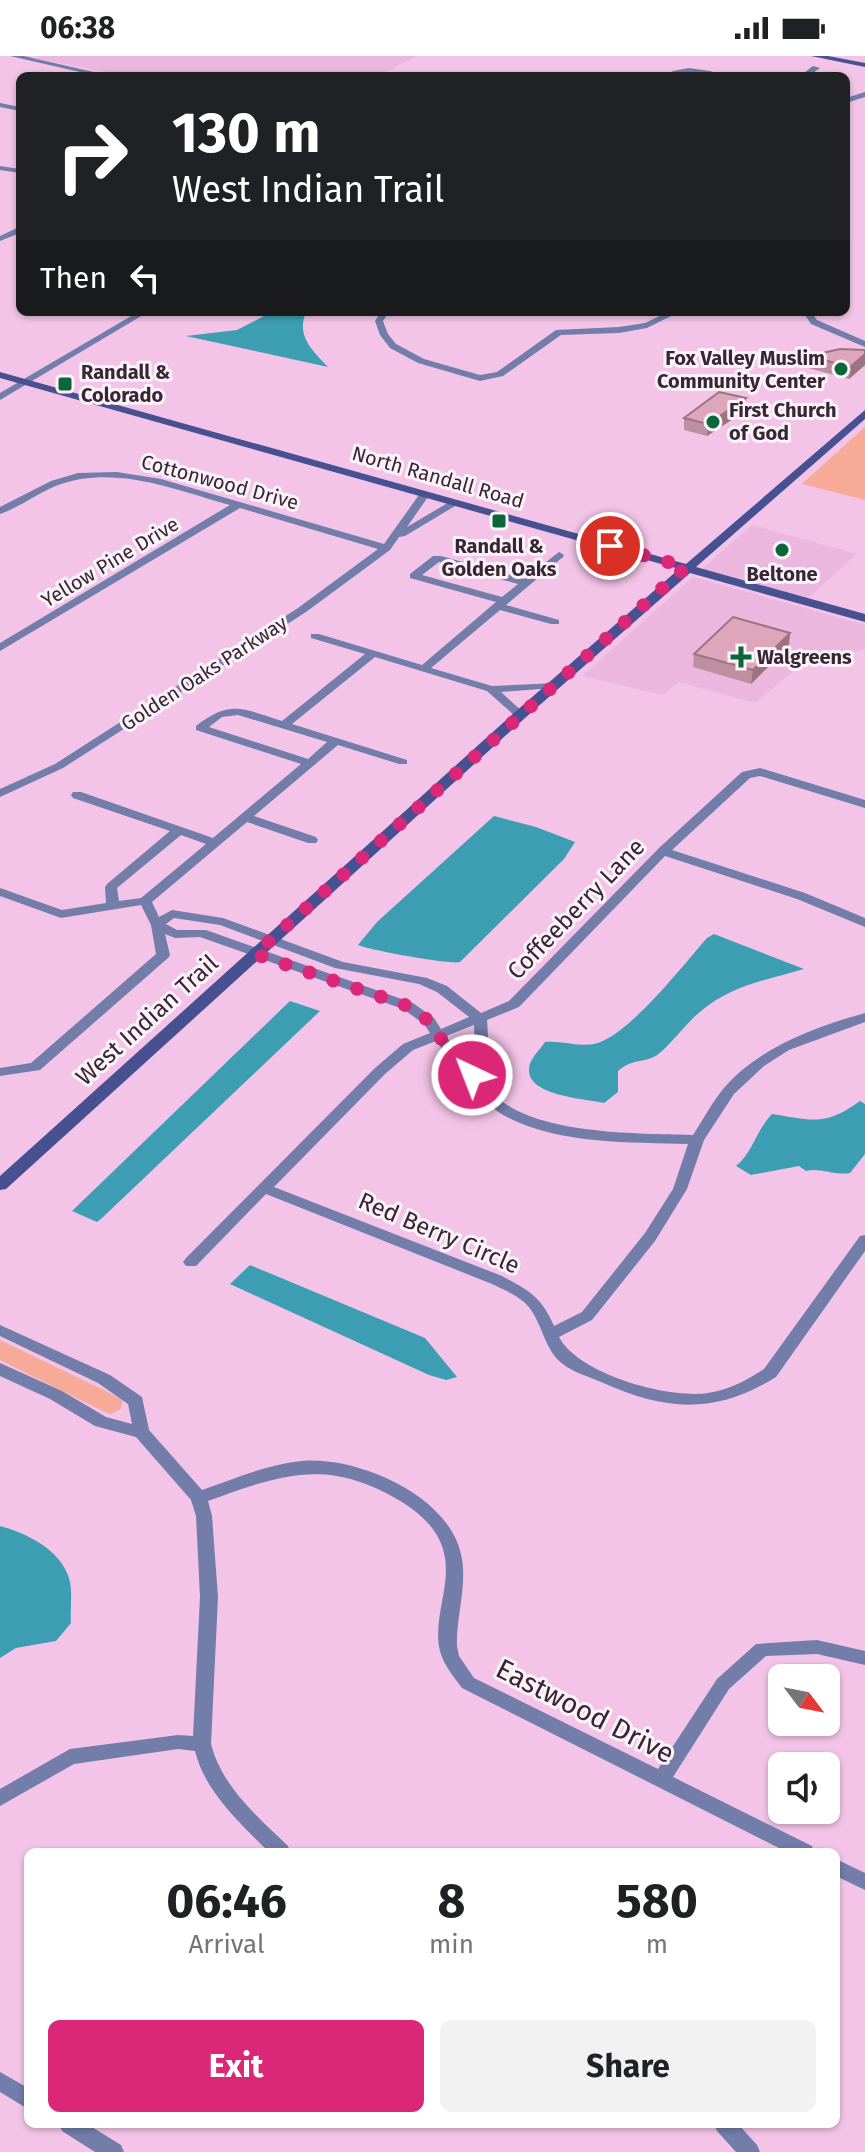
<!DOCTYPE html>
<style>
:root{--surface:#fff;--page:#f2f2f2;--text:#202124;--muted:#757577;--accent:#db2777}
body{margin:0;font-family:"Fira Sans",sans-serif;background:var(--page);color:var(--text);height:100vh;display:flex;flex-direction:column;font-size:30px;white-space:nowrap}
*{box-sizing:border-box;margin:0}
p{font-size:26px;color:var(--muted)}
.icon{flex:none;width:44px;height:44px;fill:none;stroke:currentColor;stroke-width:2;stroke-linecap:round;stroke-linejoin:round}
.map{position:relative;flex:1;overflow:hidden}
.sheet{position:absolute;left:24px;top:1792px;width:816px;height:280px;display:flex;flex-direction:column;background:var(--surface);border-radius:12px;box-shadow:0 2px 6px #0004}
.sheet>*{flex:none}
.hud{position:absolute;left:16px;top:16px;width:834px;height:244px;border-radius:12px;box-shadow:0 2px 6px #0004;background:#202124;color:#fff;overflow:hidden}
.needle{width:52px;rotate:122deg}
.buttons{position:absolute;left:768px;top:1608px;display:grid;gap:16px}
.buttons a{display:grid;place-items:center;width:72px;height:72px;border-radius:12px;background:var(--surface);box-shadow:0 2px 6px #0004;font-size:40px}
.pin{position:absolute;display:grid;place-items:center;width:68px;height:68px;color:#fff;margin:-34px;border:4px solid #fff;border-radius:50%;box-shadow:0 2px 8px #0007}
.me{position:absolute;width:88px;margin:-44px;rotate:317deg;stroke-linejoin:round;filter:drop-shadow(0 0 6px #0008)}
.turn{display:flex;align-items:center;gap:28px;height:168px;padding:0 24px;font-size:36px}
.turn .icon{width:104px;height:104px;stroke-width:2.5}
.turn b{display:block;font-size:56px;line-height:68px}
.then{display:flex;align-items:center;height:76px;padding:0 24px;background:#0003;gap:16px;font-size:30px}
.eta{display:flex;justify-content:space-evenly;align-items:center;height:136px;text-align:center}
.eta b{font-size:48px;font-weight:700;line-height:56px}
.cta{display:flex;gap:16px;margin-top:auto;padding:16px 24px}
.cta a{flex:1;height:92px;border-radius:12px;background:var(--accent);color:#fff;font-size:32px;font-weight:700;line-height:92px;text-align:center}
.cta a+a{background:var(--page);color:var(--text)}
.status{display:flex;justify-content:space-between;align-items:center;height:56px;padding:0 40px;background:var(--surface);direction:ltr}
.status svg{height:22px;fill:currentColor}
.map>svg:first-child{display:block}
.built{fill:#ecb7df}
.green{fill:#f6aa97}
.water{fill:#3d9eb3}
.lines{fill:none;stroke-linecap:round;stroke-linejoin:round}
.street{fill:#737daa;fill-rule:evenodd}
.secondary{fill:#475191;fill-rule:evenodd}
.wall{fill:#be8fa0}
.shaded-wall{fill:#9b7482}
.building{fill:#dda6ba;stroke:#9b7482;stroke-width:2}
.route{stroke:#db2777;stroke-width:14;stroke-dasharray:0 25.2}
.poi-dot{fill:#0b673a;stroke:#fcf3fa;stroke-width:3}
.labels{text-anchor:middle;dominant-baseline:central;stroke-width:6;stroke-linejoin:round;paint-order:stroke}
.far-poi-label{font-size:20px;font-weight:bold;fill:#372633;stroke:#fcf3fa;text-anchor:start}
.far-street-label{font-size:20px;fill:#372633;stroke:#fcf3fa}
.street-label{font-size:24px;fill:#372633;stroke:#fcf3fa}
.near-street-label{font-size:28px;fill:#372633;stroke:#fcf3fa}
</style>
<div class="status"><b>06:38</b><svg viewBox="0 0 49 12"><path d="M0 12V9h3v3zM5 12V6h3v6zM10 12V3h3v9zM15 12V0h3v12zM26 1h20v11H26zM47 4h2v5h-2z"/></svg></div>
<div class="map">
<svg width="865" height="2096" viewBox="0 0 865 2096">
<rect width="100%" height="100%" fill="#f3c4e7"/>
<g class="built">
<path d="M40,0h377l-39,20h-253l-90,-18z"/>
<path d="M752,469l105,29 -49,44 -106,-29z"/>
<path d="M693,521l172,48v24l-63,15 -47,39 -76,-21 -16,13 -81,-19z"/>
</g>
<g class="green">
<path d="M865,371v73l-63,-16z"/>
<path d="M0,1284l108,52 14,8 -1,9 -10,5 -6,-2 -105,-52z"/>
</g>
<g class="water">
<path d="M272,256h34c-10,24 6,38 22,55l-142,-31 51,-6z"/>
<path d="M494,760l42,11 39,15 -11,17 -104,103c-9,3 -91,-12 -102,-17l19,-23z"/>
<path d="M714,878l90,35c-37,11 -72,16 -103,42 -13,10 -33,37 -44,44 -14,9 -22,2 -39,16v21l-14,11c-18,-4 -77,-7 -75,-34 0,-10 11,-19 16,-27 16,-2 33,5 49,2 34,-7 89,-79 113,-106z"/>
<path d="M290,945l30,10 -218,207 -5,4 -25,-11z"/>
<path d="M860,1045l5,3v50l-15,19c-16,3 -30,-6 -44,-2l-7,-5 -48,9 -15,-9c16,-12 21,-37 36,-52 39,6 52,13 88,-13z"/>
<path d="M250,1209l175,73 32,39 -11,3 -17,-5 -199,-91z"/>
<path d="M0,1470c26,7 60,23 69,52 4,13 1,31 2,45l-15,18 -40,7 -16,10z"/>
</g>
<g class="lines">
<g class="street">
<path d="M10,0h14l87,20h-14z"/>
<path d="M813,10l7,2 -11,8h-9z"/>
<path d="M689,12l21,3 18,5 -39,-3 -24,3 8,-5z"/>
<path d="M865,36v5l-19,6v-5z"/>
<path d="M0,47l20,4v4l-20,-4z"/>
<path d="M0,110l20,3v4l-20,-3z"/>
<path d="M17,172h3v5l-20,8v-5z"/>
<path d="M138,256h10l-148,88v-7z"/>
<path d="M381,256h8l-6,9 5,13 8,10 28,15 56,16 17,-3 59,-42 63,-3 26,-4 23,-11h11l-32,16 -28,5 -58,2 -58,41 -23,5 -62,-18 -28,-15 -10,-13 -5,-14z"/>
<path d="M803,256h8l6,8 48,21v6l-54,-23z"/>
<path d="M117,416l44,7 223,65 37,-52 9,2 -23,33 44,-26 9,2 -55,33 -6,1 -9,13 -84,62 -243,156 -63,29v-8l55,-25 243,-156 80,-59 -138,-41 -240,143v-8l230,-138c-53,-15 -114,-40 -169,-21 -21,7 -40,23 -61,30v-7l51,-26 27,-8z"/>
<path d="M559,496l5,3 -1,2 -57,48 53,15v4h-8l-51,-14 -69,58 61,18 65,-3 2,2 -6,3 -52,4 23,21v4h-8l-29,-26 -112,-34 -83,67 115,36v4h-8l-61,-19 -84,71 62,21 2,3 -2,3h-8l-61,-21 -95,80 7,15 13,-7 51,8 120,44 84,16 20,8 34,27 28,-12 150,-153 83,-76 18,-4 105,32v8l-105,-32 -10,2 -78,72 133,43 60,25v9l-68,-28 -132,-43 -146,151 -32,13 2,32 -12,13c4,7 6,16 11,22 34,49 151,46 205,48 10,-15 19,-33 31,-47 34,-40 91,-61 141,-75v9l-76,28 -25,16 -30,28 -30,46 -17,49 -32,52 -63,79 -33,17c19,37 109,62 149,56 21,-3 39,-13 56,-24l96,-133 5,-1v16l-89,126c-61,38 -111,34 -175,5 -14,-6 -32,-11 -43,-22 -16,-17 -17,-43 -34,-58 -9,-8 -22,-13 -32,-18l-226,-90 -70,72h-10l-3,-4 3,-4 189,-190 28,-24 27,-11 -6,-9 -21,-15 -203,-72 -25,1 -10,-4 5,21 -2,3 -128,112 -40,6v-8l31,-5 125,-109 -5,-29 -10,-20 -80,13 -61,-22v-8l62,22 44,-7 -1,-16 2,-3 63,-53 -97,-33 -2,-3 2,-3h8l132,46 88,-74 -105,-34v-4c35,-27 47,-17 86,-5l83,-67 -54,-16v-4h8l103,31 74,-63 -86,-24v-4l23,-18h8l83,23zM439,506l79,22 -16,13 -80,-22zM238,659l89,27 -19,17 -99,-32 13,-10zM181,779l25,9 -65,54 -22,3 -2,-13zM174,862l46,7 115,43 84,16 18,8 32,25 -28,12 -7,-11 -21,-15 -207,-73h-29l-11,-6zM474,969l1,26 -6,6 -16,-11 -7,-10zM436,985c7,11 17,15 27,24 5,6 7,15 11,22 5,10 17,20 26,26 52,32 130,29 188,31l-15,45 -28,44 -63,79 -28,14c-13,-30 -25,-35 -52,-50l-228,-89 111,-113 28,-24z"/>
<path d="M0,1269l110,50 32,22 7,33 53,60c32,-11 66,-26 100,-29 55,-5 146,34 159,93 7,30 -5,62 -4,92l2,10 15,22 184,91 59,-90 39,-35 61,-4 48,11v14l-48,-11 -51,2 -37,33 -56,88 139,69 2,6h-27l-325,-164c-8,-11 -19,-24 -22,-37 -8,-32 12,-66 4,-98 -5,-23 -23,-39 -42,-51 -74,-45 -119,-28 -194,-1l4,15 6,81 -7,147c11,43 46,72 77,102l2,6h-21c-29,-29 -64,-60 -74,-101l-17,-2 -104,15 -74,42v-17l70,-40 108,-14 15,1 7,-139 -4,-81 -5,-16 -55,-63 -41,-11 -45,-27 -50,-23v-13l62,28 44,26 26,7 -4,-20 -30,-21 -98,-47z"/>
<path d="M836,1803l29,14v17l-29,-14z"/>
<path d="M0,2016l28,16v21l-28,-17z"/>
<path d="M59,2068h28l34,21 3,7h-29l-33,-21z"/>
<path d="M714,2068h24l19,21 3,7h-24l-19,-21z"/>
</g>
<g class="secondary">
<path d="M811,0h17l37,7v4z"/>
<path d="M0,316l686,192 179,-154v9l-169,148 169,47v8l-175,-49 -165,145 -519,471 -6,1v-14l515,-464 164,-143 -679,-191z"/>
</g>
</g>
<g class="wall">
<path d="M865,294v15l-16,14 -41,-11 1,-12z"/>
<path d="M746,342l-1,13 -38,25 -23,-6v-12z"/>
<path d="M789,590l-38,38 -58,-17 1,-13z"/>
</g>
<g class="shaded-wall">
<path d="M865,298v11l-16,14 1,-12z"/>
<path d="M746,342l-1,13 -38,25 1,-12z"/>
<path d="M790,577l-1,13 -38,38 2,-14z"/>
</g>
<g class="building">
<path d="M840,293l25,1v4l-15,13 -41,-11z"/>
<path d="M719,336l27,6 -38,26 -24,-6z"/>
<path d="M733,561l57,16 -37,37 -59,-16z"/>
</g>
<g class="lines">
<path class="route" d="M472,1019l-2,-11 -22,-15 -19,-28 -21,-15 -153,-52 431,-387 -76,-21"/>
</g>
<g class="poi-dot">
<circle cx="841" cy="313" r="8"/>
<rect x="57" y="320" width="16" height="16" rx="4"/>
<circle cx="713" cy="366" r="8"/>
<rect x="491" y="457" width="16" height="16" rx="4"/>
<circle cx="782" cy="494" r="8"/>
<path d="M737 589h8v8h8v8h-8v8h-8v-8h-8v-8h8z"/>
</g>
<g class="labels">
<g class="far-poi-label">
<text x="825" y="302" text-anchor="end">Fox Valley Muslim<tspan x="825" dy="23">Community Center</tspan></text>
<text x="81" y="316">Randall &amp;<tspan x="81" dy="23">Colorado</tspan></text>
<text x="729" y="354">First Church<tspan x="729" dy="23">of God</tspan></text>
<text x="499" y="490" text-anchor="middle">Randall &amp;<tspan x="499" dy="23">Golden Oaks</tspan></text>
<text x="782" y="518" text-anchor="middle">Beltone</text>
<text x="757" y="601">Walgreens</text>
</g>
<g class="far-street-label">
<text transform="translate(438 421) rotate(16)">North Randall Road</text>
<text transform="translate(220 426) rotate(15)">Cottonwood Drive</text>
<text transform="translate(110 506) rotate(-31)">Yellow Pine Drive</text>
<text transform="translate(204 617) rotate(-33)">Golden Oaks Parkway</text>
</g>
<g class="street-label">
<text transform="translate(576 853) rotate(-46)">Coffeeberry Lane</text>
<text transform="translate(147 964) rotate(-42)">West Indian Trail</text>
<text transform="translate(439 1177) rotate(23)">Red Berry Circle</text>
</g>
<g class="near-street-label">
<text transform="translate(585 1655) rotate(27)">Eastwood Drive</text>
</g>
</g>
</svg>
<div class="buttons">
<a><svg class="needle" viewBox="-14 -14 28 28"><path d="M0-13l5 13h-10z" fill="#e53935"/><path d="M0 13l5-13h-10z" fill="#757577"/></svg></a>
<a><svg class="icon" aria-label="sound" viewBox="0 0 24 24"><path d="M4 9h4l5-4v14l-5-4H4zM17 9q2 3 0 6"/></svg></a>
</div>
<div class="pin" style="left:610px;top:490px;background:#d93025"><svg class="icon" aria-label="arrive" viewBox="0 0 24 24"><path d="M6 21V4h12l-3 4 3 4H6"/></svg></div>
<svg class="me" style="left:472px;top:1019px" viewBox="-20 -20 40 40"><circle r="17" fill="#db2777" stroke="#fff" stroke-width="3"/><path d="M0-11L8 9 0 5-8 9z" fill="#fff"/></svg>
<div class="hud">
<div class="turn"><svg class="icon" aria-label="right" viewBox="0 0 24 24"><path d="M7 20v-9h11M14 6l5 5-5 5"/></svg><div><b>130 m</b>West Indian Trail</div></div>
<div class="then">Then<svg class="icon" aria-label="left" viewBox="0 0 24 24"><path d="M17 20v-9H6M10 6l-5 5 5 5"/></svg></div>
</div>
<section class="sheet">
<div class="eta">
<div><b>06:46</b><p>Arrival</p></div>
<div><b>8</b><p>min</p></div>
<div><b>580</b><p>m</p></div>
</div>
<div class="cta"><a>Exit</a><a>Share</a></div>
</section>
</div>
